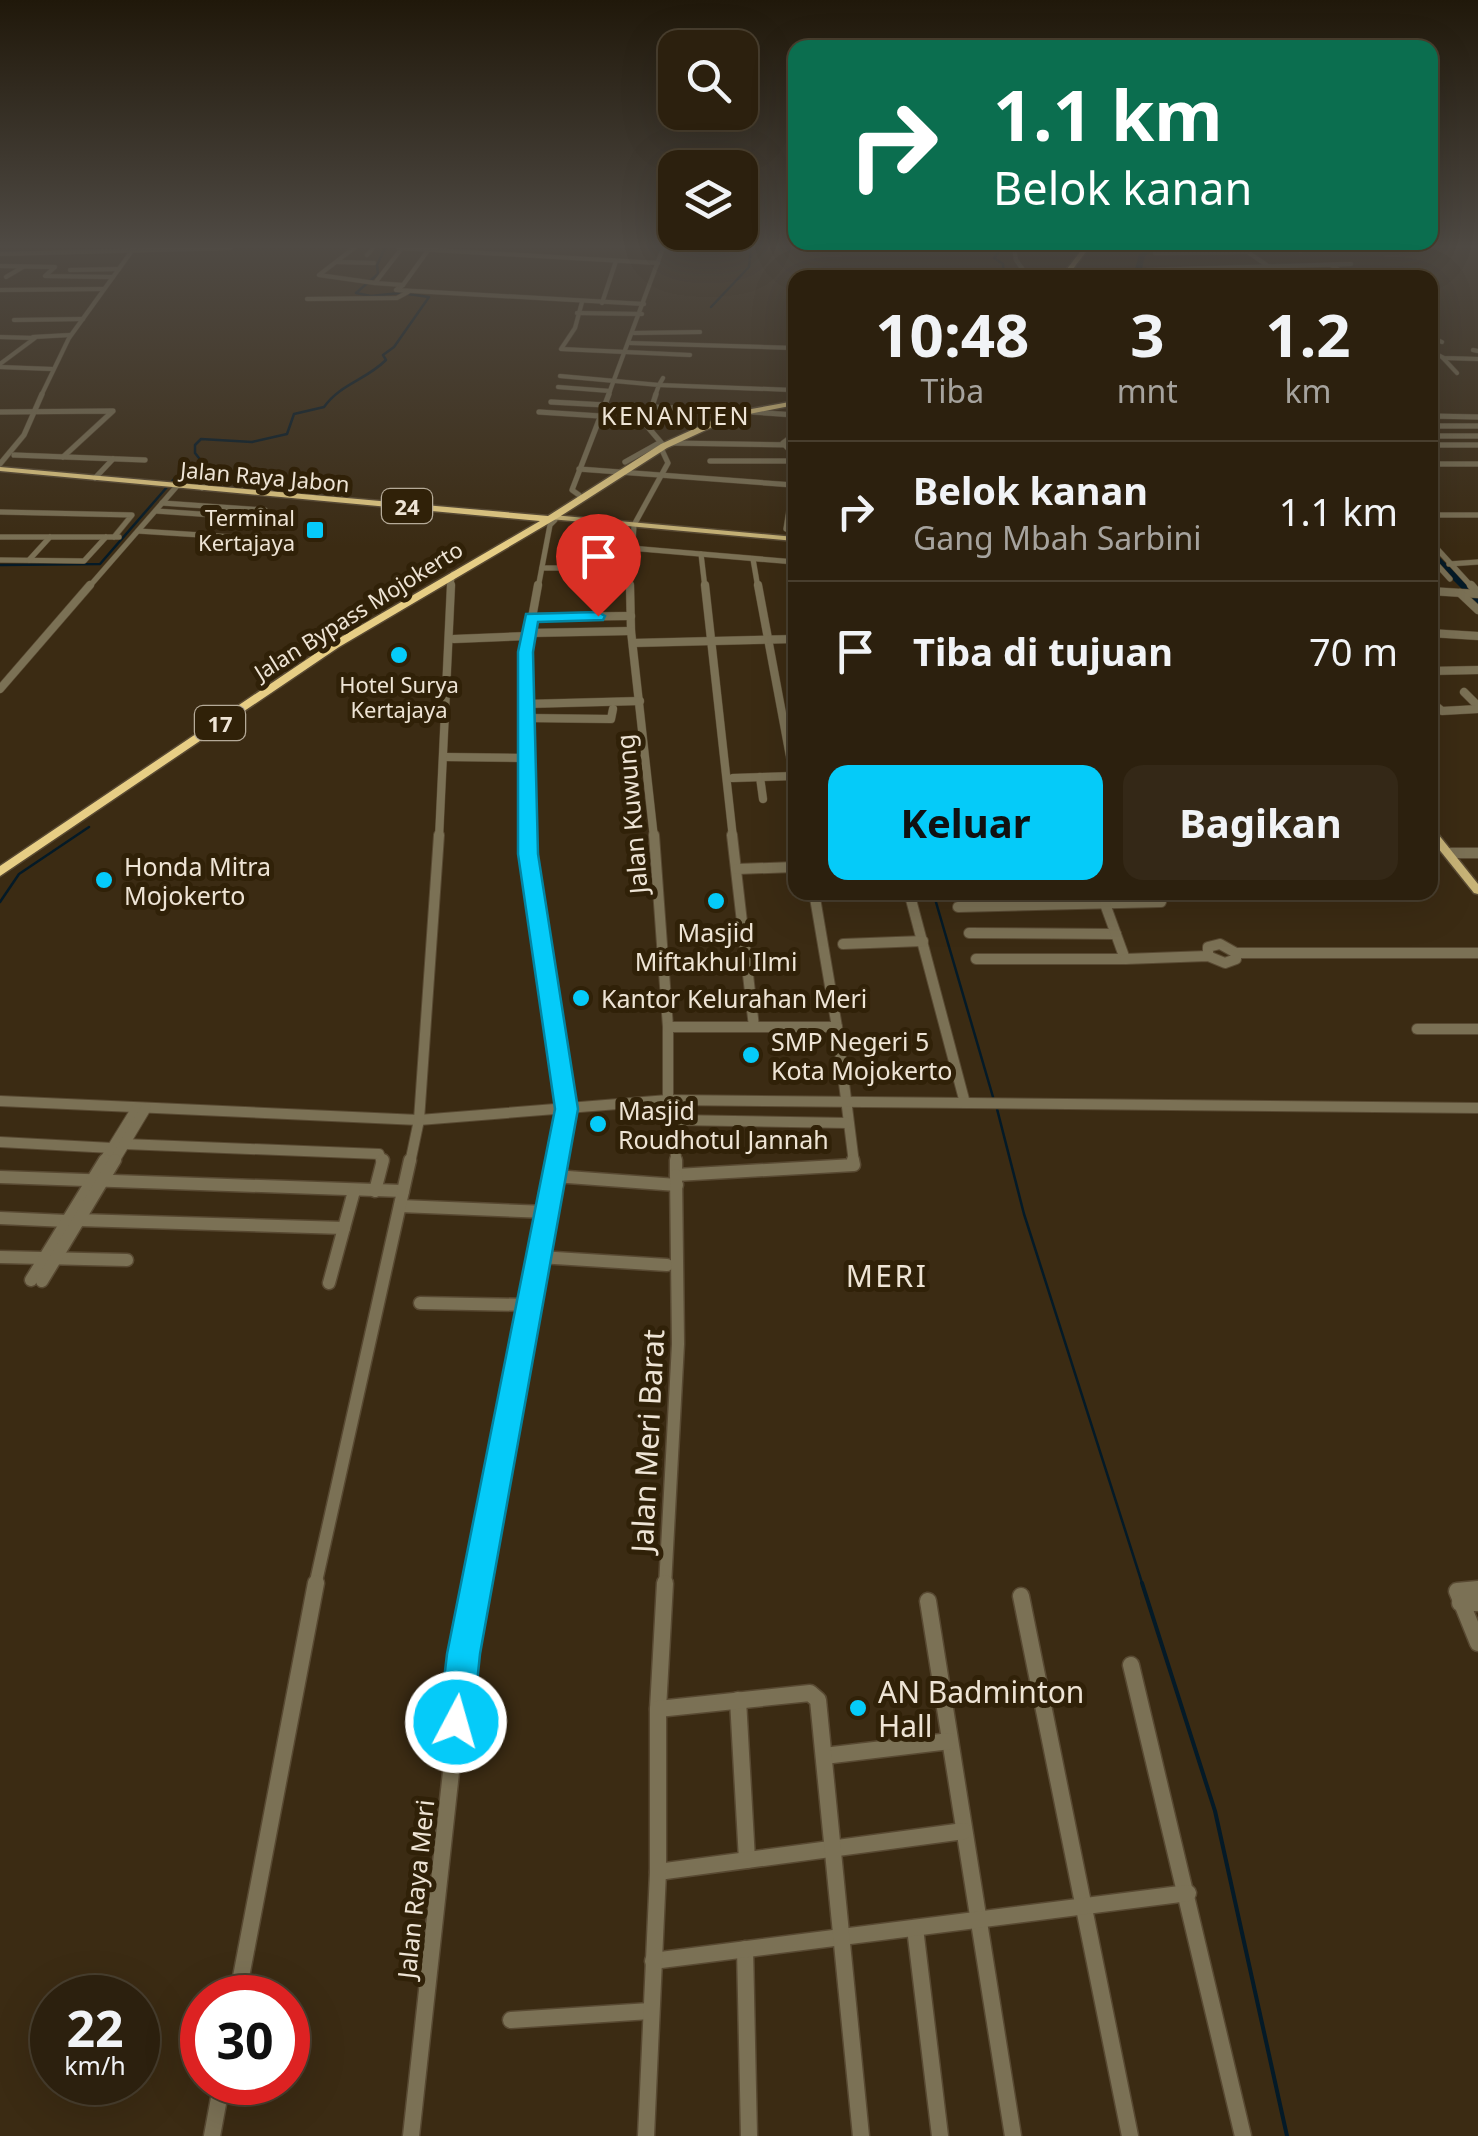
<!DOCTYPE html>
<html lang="id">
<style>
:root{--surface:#2c200e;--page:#342817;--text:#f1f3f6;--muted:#a6a39e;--line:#483e2e;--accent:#05cbf9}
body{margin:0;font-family:"Noto Sans",sans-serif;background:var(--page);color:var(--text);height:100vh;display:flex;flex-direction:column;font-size:38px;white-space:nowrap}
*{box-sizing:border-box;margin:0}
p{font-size:32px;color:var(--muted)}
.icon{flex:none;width:55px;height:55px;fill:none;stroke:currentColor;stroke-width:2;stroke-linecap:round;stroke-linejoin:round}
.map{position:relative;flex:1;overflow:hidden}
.panel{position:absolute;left:788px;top:270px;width:650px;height:630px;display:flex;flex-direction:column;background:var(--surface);border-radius:20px;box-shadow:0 10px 40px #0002,0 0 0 2px var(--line)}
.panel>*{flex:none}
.banner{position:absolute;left:788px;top:40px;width:650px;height:210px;border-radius:20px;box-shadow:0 10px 40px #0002,0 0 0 2px var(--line);background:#0b6e4f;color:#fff;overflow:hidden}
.fabs{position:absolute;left:658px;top:30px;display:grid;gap:20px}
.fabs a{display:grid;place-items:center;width:100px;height:100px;border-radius:20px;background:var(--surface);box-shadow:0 10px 40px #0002,0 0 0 2px var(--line);font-size:50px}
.speed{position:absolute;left:30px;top:1975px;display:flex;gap:20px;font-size:50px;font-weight:700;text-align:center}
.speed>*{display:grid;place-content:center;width:130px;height:130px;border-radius:50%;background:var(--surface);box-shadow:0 10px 40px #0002,0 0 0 2px var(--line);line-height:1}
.speed small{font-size:25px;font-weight:400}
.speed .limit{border:15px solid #d22;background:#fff;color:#111}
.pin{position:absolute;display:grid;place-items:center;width:85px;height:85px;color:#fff;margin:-102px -42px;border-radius:50% 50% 50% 0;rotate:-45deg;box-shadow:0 0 10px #0007}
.pin .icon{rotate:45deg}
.me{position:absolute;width:110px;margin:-55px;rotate:6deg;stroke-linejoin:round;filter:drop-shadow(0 0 8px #0008)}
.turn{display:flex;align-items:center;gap:35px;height:210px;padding:0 40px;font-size:45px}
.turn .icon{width:130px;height:130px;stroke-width:2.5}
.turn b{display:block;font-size:70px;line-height:85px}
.eta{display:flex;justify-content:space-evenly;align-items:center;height:170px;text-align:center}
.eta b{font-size:60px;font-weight:700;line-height:70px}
.cta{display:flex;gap:20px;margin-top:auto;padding:20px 40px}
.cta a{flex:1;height:115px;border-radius:20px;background:var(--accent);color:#111;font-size:40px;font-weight:700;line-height:115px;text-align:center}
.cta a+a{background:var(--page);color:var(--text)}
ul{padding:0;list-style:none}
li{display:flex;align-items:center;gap:30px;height:140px;padding:0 40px;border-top:2px solid var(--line)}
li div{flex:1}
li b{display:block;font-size:38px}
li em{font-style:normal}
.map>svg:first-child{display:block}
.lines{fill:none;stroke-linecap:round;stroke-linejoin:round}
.stream-far1{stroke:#041a27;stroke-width:2.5}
.stream{stroke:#041a27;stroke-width:4}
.river{fill:#041a27;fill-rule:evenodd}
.minor-far5-casing{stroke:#584932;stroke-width:5}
.minor-far4-casing{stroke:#584932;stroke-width:6}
.minor-far3-casing{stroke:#584932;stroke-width:9}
.minor-far2-casing{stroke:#584932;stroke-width:12}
.minor-far1-casing{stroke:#584932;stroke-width:15}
.minor-casing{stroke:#584932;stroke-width:19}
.major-casing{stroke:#584932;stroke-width:3}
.highway-casing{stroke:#584932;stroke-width:3}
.minor-far5{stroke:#7b7155;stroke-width:4}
.minor-far4{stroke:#7b7155;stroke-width:5}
.minor-far3{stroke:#7b7155;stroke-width:8}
.minor-far2{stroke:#7b7155;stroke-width:10}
.minor-far1{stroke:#7b7155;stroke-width:12}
.minor{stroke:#7b7155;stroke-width:16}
.major{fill:#c8b477;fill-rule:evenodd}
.highway{fill:#e7ce85;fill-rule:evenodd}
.route{fill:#05cbf9;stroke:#0384a2;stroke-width:2.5}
.poi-dot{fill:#05cbf9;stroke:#302108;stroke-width:4}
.labels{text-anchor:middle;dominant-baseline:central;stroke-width:10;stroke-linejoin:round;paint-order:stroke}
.far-street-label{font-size:22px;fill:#eee4d5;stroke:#302108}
.shield{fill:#302108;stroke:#b5aa98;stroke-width:2.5}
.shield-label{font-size:22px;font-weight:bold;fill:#eee4d5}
.far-poi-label{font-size:22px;fill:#eee4d5;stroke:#302108;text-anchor:end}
.far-quarter-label{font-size:25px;letter-spacing:2.5px;fill:#eee4d5;stroke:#302108}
.street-label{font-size:25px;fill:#eee4d5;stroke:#302108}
.poi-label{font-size:25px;fill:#eee4d5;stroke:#302108;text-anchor:start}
.quarter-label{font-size:30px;letter-spacing:2.5px;fill:#eee4d5;stroke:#302108}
.near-street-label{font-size:30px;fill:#eee4d5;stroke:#302108}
.near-poi-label{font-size:30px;fill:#eee4d5;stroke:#302108;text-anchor:start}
</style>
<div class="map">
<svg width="1478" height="2136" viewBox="0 0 1478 2136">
<rect width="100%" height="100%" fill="#3b2b13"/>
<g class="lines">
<g class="stream-far1">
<path d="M385,248l-8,17 1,9 -22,19 15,3 29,-3"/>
<path d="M1002,248l-8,10 9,6 1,14"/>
<path d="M711,307l38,-40 2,-19"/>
<path d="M0,565l100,-1 74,-85 25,-10 3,-7 -7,-9v-8l6,-6 51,3 35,-8 7,-20 30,-7c16,-23 42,-27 62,-47l-3,-5 11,-8 35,-50 -21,-3"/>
<path d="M933,892l60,205"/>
<path d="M0,902l19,-28 70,-47"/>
<path d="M996,1105l28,109 119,372"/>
</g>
<path class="stream" d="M1142,1583l73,228 72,325"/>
<g class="river">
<path d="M1148,248h7l-10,8 -3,13 8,9h-7l-8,-9 4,-14z"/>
<path d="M1430,548l48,47v10l-48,-48z"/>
</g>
<g class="minor-far5-casing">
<g id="minor-far5">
<path d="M354,248l-35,27 56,8"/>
<path d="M399,248l259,15"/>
<path d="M402,248l-27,35 28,2 -7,5 248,14"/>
<path d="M1014,248l2,12 13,18"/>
<path d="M1295,248l5,3"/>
<path d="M1245,250l40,28"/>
<path d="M1155,253l92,-1"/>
<path d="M0,254l231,-6"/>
<path d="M367,255l6,-7"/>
<path d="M337,262l37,1"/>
<path d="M1331,265l21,13"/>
<path d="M0,266l55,1 -10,9 68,1"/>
<path d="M70,270l49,-1"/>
<path d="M1147,270l204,-6"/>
<path d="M1312,275l3,3"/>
<path d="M6,277l17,-10"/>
<path d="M403,285l26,-36"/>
<path d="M0,290l104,-1"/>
<path d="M307,299l90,-1 11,-6"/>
<path d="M582,302l-7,26 -14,21 129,6"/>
<path d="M602,303l14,-42"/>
<path d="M577,313l65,1"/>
<path d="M14,320l69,-1"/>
<path d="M634,333l66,-1"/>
<path d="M0,337l35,1 -35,26"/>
<path d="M33,337l37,-2"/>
<path d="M1430,337l12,5"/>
<path d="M630,343l165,5"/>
<path d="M1473,350l5,1"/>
<path d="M1430,351l14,7 34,1"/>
<path d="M1443,358l14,15"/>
<path d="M0,367l52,2"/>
<path d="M560,376l99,9 -4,11"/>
<path d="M663,378l-4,7 133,5"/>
<path d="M558,387l52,4"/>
<path d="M41,396l28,-58 65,-90"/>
<path d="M608,396l55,-148"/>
</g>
</g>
<g class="minor-far4-casing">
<g id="minor-far4">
<path d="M656,394l-10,31 18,21"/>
<path d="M551,402l54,3"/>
<path d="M651,407l96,4"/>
<path d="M0,412l113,-1 -50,46"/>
<path d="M539,412l61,4"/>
<path d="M753,412l42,3"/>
<path d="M1430,416l48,1"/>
<path d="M1430,426h48"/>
<path d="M795,434l-12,9 12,13"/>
<path d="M1430,436h48"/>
<path d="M670,443l125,2"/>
<path d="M1430,445h48"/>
<path d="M14,455l131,5"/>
<path d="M710,461h85"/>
<path d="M625,462l34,-19"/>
<path d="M0,464l24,-29 18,-41"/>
<path d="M1430,464h48"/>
<path d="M579,469l214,16 -7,44"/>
<path d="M95,478l18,-19"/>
<path d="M202,488l19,-19"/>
<path d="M579,495l-7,-5 37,-96"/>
<path d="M162,503l103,7"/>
<path d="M156,511l58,4"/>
<path d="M0,512l132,3 -18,22"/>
<path d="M1430,515h48"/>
<path d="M138,531l110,7"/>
<path d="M0,537h119"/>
<path d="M1430,541l43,47"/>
<path d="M630,548l165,14"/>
<path d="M701,554l4,34"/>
<path d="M1430,557l20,22"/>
<path d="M753,559l5,29"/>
<path d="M0,560l84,1 22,-24"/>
<path d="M29,560l21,-23"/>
<path d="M1449,564l29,-2"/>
<path d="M542,568h60"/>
<path d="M88,588l89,-102"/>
<path d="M450,588l3,-14"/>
<path d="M538,588l12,-63 5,-5"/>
<path d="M630,588l4,-63 34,-62 -7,-15"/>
</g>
</g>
<g class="minor-far3-casing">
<g id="minor-far3">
<path d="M630,585l1,46 23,207"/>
<path d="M705,585l28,253"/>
<path d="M758,585l37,198"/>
<path d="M1471,585l7,8"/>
<path d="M1430,591l48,3"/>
<path d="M1460,593l18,17"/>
<path d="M532,617l99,-1"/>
<path d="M529,633l102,-2"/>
<path d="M1430,633l48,3"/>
<path d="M454,639l74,-3"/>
<path d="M633,643l162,-4"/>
<path d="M1430,671l48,-1"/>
<path d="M0,689l90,-104"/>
<path d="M1464,692l14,14"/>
<path d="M1430,701l12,10 36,-2"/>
<path d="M526,704l114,-3"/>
<path d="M526,718l85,1 2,-10"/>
<path d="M445,757l81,1"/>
<path d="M760,777l3,22"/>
<path d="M733,778l61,-2"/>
<path d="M439,838l12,-253"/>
<path d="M528,838l-3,-182 13,-71"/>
</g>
</g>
<g class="minor-far2-casing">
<g id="minor-far2">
<path d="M527,835l40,274 -10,54"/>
<path d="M654,835l14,192v73"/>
<path d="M732,835l22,192"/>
<path d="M1449,853h29"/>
<path d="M737,869l58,-2"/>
<path d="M814,892l23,135 17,136"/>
<path d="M909,892l56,211"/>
<path d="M958,907l203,-5"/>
<path d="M969,933l147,1"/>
<path d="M843,944l80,-3"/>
<path d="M1208,956v-9l12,-3 16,9h242"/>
<path d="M976,959h149l-20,-55"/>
<path d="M1125,959l83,-3 17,7 11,-4v-6"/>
<path d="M668,1027h169"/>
<path d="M1417,1029h61"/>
<path d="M0,1101l419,19 249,-20 810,8"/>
<path d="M674,1101l2,62"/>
<path d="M675,1120l173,3"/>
<path d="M0,1142l112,6"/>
<path d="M124,1144l255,10 3,9"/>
<path d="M103,1163l34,-55"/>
<path d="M113,1163l33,-55"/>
<path d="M410,1163l9,-43 20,-285"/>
</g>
</g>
<g class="minor-far1-casing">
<g id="minor-far1">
<path d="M676,1160v15l178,-10 -1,-5"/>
<path d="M554,1176l123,9"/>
<path d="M0,1177l403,14"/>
<path d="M375,1191l8,-31"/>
<path d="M400,1206l147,6"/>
<path d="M0,1218l67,3"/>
<path d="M78,1220l266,8"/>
<path d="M0,1257l127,3"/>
<path d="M539,1257l128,8"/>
<path d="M31,1280l74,-120"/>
<path d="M42,1281l73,-121"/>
<path d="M329,1283l25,-92"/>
<path d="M420,1303l109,2"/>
<path d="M315,1586l95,-426"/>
<path d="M477,1586l80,-426"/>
<path d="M665,1586l13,-242 -2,-169"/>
</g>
</g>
<g class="minor-casing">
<g id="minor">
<path d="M1478,1589l-21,2 21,52"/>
<path d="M1021,1596l109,540"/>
<path d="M928,1601l85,535"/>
<path d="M1460,1603h18"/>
<path d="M1131,1665l112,471"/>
<path d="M738,1700l9,160"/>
<path d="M658,1709l7,-126"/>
<path d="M824,1756l126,-15"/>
<path d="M658,1872l306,-41"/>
<path d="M915,1928l25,208"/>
<path d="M745,1949l4,187"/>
<path d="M653,1961l535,-68"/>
<path d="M237,1998l79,-415"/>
<path d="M511,2020l139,-9"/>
<path d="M212,2136l10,-54"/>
<path d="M411,2136l53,-482 13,-71"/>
<path d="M646,2136l12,-264v-163l152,-16 8,7 43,436"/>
</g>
</g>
<g class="major-casing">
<g id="major">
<path d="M553,515l242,22v4l-245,-22 -1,-2z"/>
<path d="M1430,828l4,1 44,55v10l-4,-1 -44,-55z"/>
</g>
</g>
<g class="highway-casing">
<g id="highway">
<path d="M1083,248h6l-23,30h-6z"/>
<path d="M795,401v4l-61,12 -67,31 -111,71 -217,128 -339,229v-10l331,-223 209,-122 -540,-50v-4l548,49 113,-72 68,-31z"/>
</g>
</g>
<use href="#minor-far5" class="minor-far5"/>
<use href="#minor-far4" class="minor-far4"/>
<use href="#minor-far3" class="minor-far3"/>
<use href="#minor-far2" class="minor-far2"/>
<use href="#minor-far1" class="minor-far1"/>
<use href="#minor" class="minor"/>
<use href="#major" class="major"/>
<use href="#highway" class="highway"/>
</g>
<linearGradient id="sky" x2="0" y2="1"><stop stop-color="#20180a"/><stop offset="0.45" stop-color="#4f4a44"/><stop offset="1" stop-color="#4f4a44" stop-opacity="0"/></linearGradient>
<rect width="1478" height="547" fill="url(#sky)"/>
<path class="route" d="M598,612l7,4 -2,4 -65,2 -5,30 5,202 40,255 -98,545 -7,68 -5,12 -12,5 -12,-5 -5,-12 8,-68 108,-545 -37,-255v-202l8,-38z"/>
<g class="poi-dot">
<rect x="305" y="520" width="20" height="20" rx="5"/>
<circle cx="399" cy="655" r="10"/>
<circle cx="104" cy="880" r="10"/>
<circle cx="716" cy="901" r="10"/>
<circle cx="581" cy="998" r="10"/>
<circle cx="751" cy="1055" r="10"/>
<circle cx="598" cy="1124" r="10"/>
<circle cx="858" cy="1708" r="10"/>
</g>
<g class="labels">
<g class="far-street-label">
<text transform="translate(265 476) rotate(5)">Jalan Raya Jabon</text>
<text transform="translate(358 610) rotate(-32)">Jalan Bypass Mojokerto</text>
</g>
<g class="shield">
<rect x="382" y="489" width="50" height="34" rx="8"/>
<rect x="195" y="706" width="50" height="34" rx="8"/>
</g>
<g class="shield-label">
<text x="407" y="506">24</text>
<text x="220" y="723">17</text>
</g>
<g class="far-poi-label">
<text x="295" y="517">Terminal<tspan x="295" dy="25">Kertajaya</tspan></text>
<text x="399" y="684" text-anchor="middle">Hotel Surya<tspan x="399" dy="25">Kertajaya</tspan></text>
</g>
<g class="far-quarter-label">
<text x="676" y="415">KENANTEN</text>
</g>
<g class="street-label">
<text transform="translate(631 814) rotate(-95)">Jalan Kuwung</text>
<text transform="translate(415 1889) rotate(-84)">Jalan Raya Meri</text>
</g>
<g class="poi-label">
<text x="124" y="866">Honda Mitra<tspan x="124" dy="29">Mojokerto</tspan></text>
<text x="716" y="932" text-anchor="middle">Masjid<tspan x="716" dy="29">Miftakhul Ilmi</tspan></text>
<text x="601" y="998">Kantor Kelurahan Meri</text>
<text x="771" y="1041">SMP Negeri 5<tspan x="771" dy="29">Kota Mojokerto</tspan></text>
<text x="618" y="1110">Masjid<tspan x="618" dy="29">Roudhotul Jannah</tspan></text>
</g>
<g class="quarter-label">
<text x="887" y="1275">MERI</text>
</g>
<g class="near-street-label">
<text transform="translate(647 1441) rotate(-87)">Jalan Meri Barat</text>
</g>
<g class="near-poi-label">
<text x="878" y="1691">AN Badminton<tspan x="878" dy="34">Hall</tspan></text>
</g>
</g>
</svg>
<div class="fabs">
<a><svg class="icon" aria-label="search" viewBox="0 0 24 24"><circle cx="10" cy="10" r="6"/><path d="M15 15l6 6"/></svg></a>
<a><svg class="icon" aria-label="layers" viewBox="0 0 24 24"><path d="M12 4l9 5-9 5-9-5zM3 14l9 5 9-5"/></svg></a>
</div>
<div class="speed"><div>22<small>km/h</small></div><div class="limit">30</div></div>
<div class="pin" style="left:598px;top:616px;background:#d93025"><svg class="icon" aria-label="arrive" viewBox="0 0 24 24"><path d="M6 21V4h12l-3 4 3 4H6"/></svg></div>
<svg class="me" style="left:456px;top:1722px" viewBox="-20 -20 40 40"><circle r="17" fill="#05cbf9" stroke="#fff" stroke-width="3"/><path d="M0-11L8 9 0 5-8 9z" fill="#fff"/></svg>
<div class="banner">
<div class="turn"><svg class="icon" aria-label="right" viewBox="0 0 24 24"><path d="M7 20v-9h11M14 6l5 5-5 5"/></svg><div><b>1.1 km</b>Belok kanan</div></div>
</div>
<section class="panel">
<div class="eta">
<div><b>10:48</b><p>Tiba</p></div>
<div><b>3</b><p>mnt</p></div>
<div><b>1.2</b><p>km</p></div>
</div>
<ul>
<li><svg class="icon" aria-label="right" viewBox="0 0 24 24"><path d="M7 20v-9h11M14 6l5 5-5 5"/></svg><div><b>Belok kanan</b><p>Gang Mbah Sarbini</p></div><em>1.1 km</em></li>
<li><svg class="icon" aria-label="arrive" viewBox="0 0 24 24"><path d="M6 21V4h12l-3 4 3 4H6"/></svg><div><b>Tiba di tujuan</b></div><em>70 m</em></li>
</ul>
<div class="cta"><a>Keluar</a><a>Bagikan</a></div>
</section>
</div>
